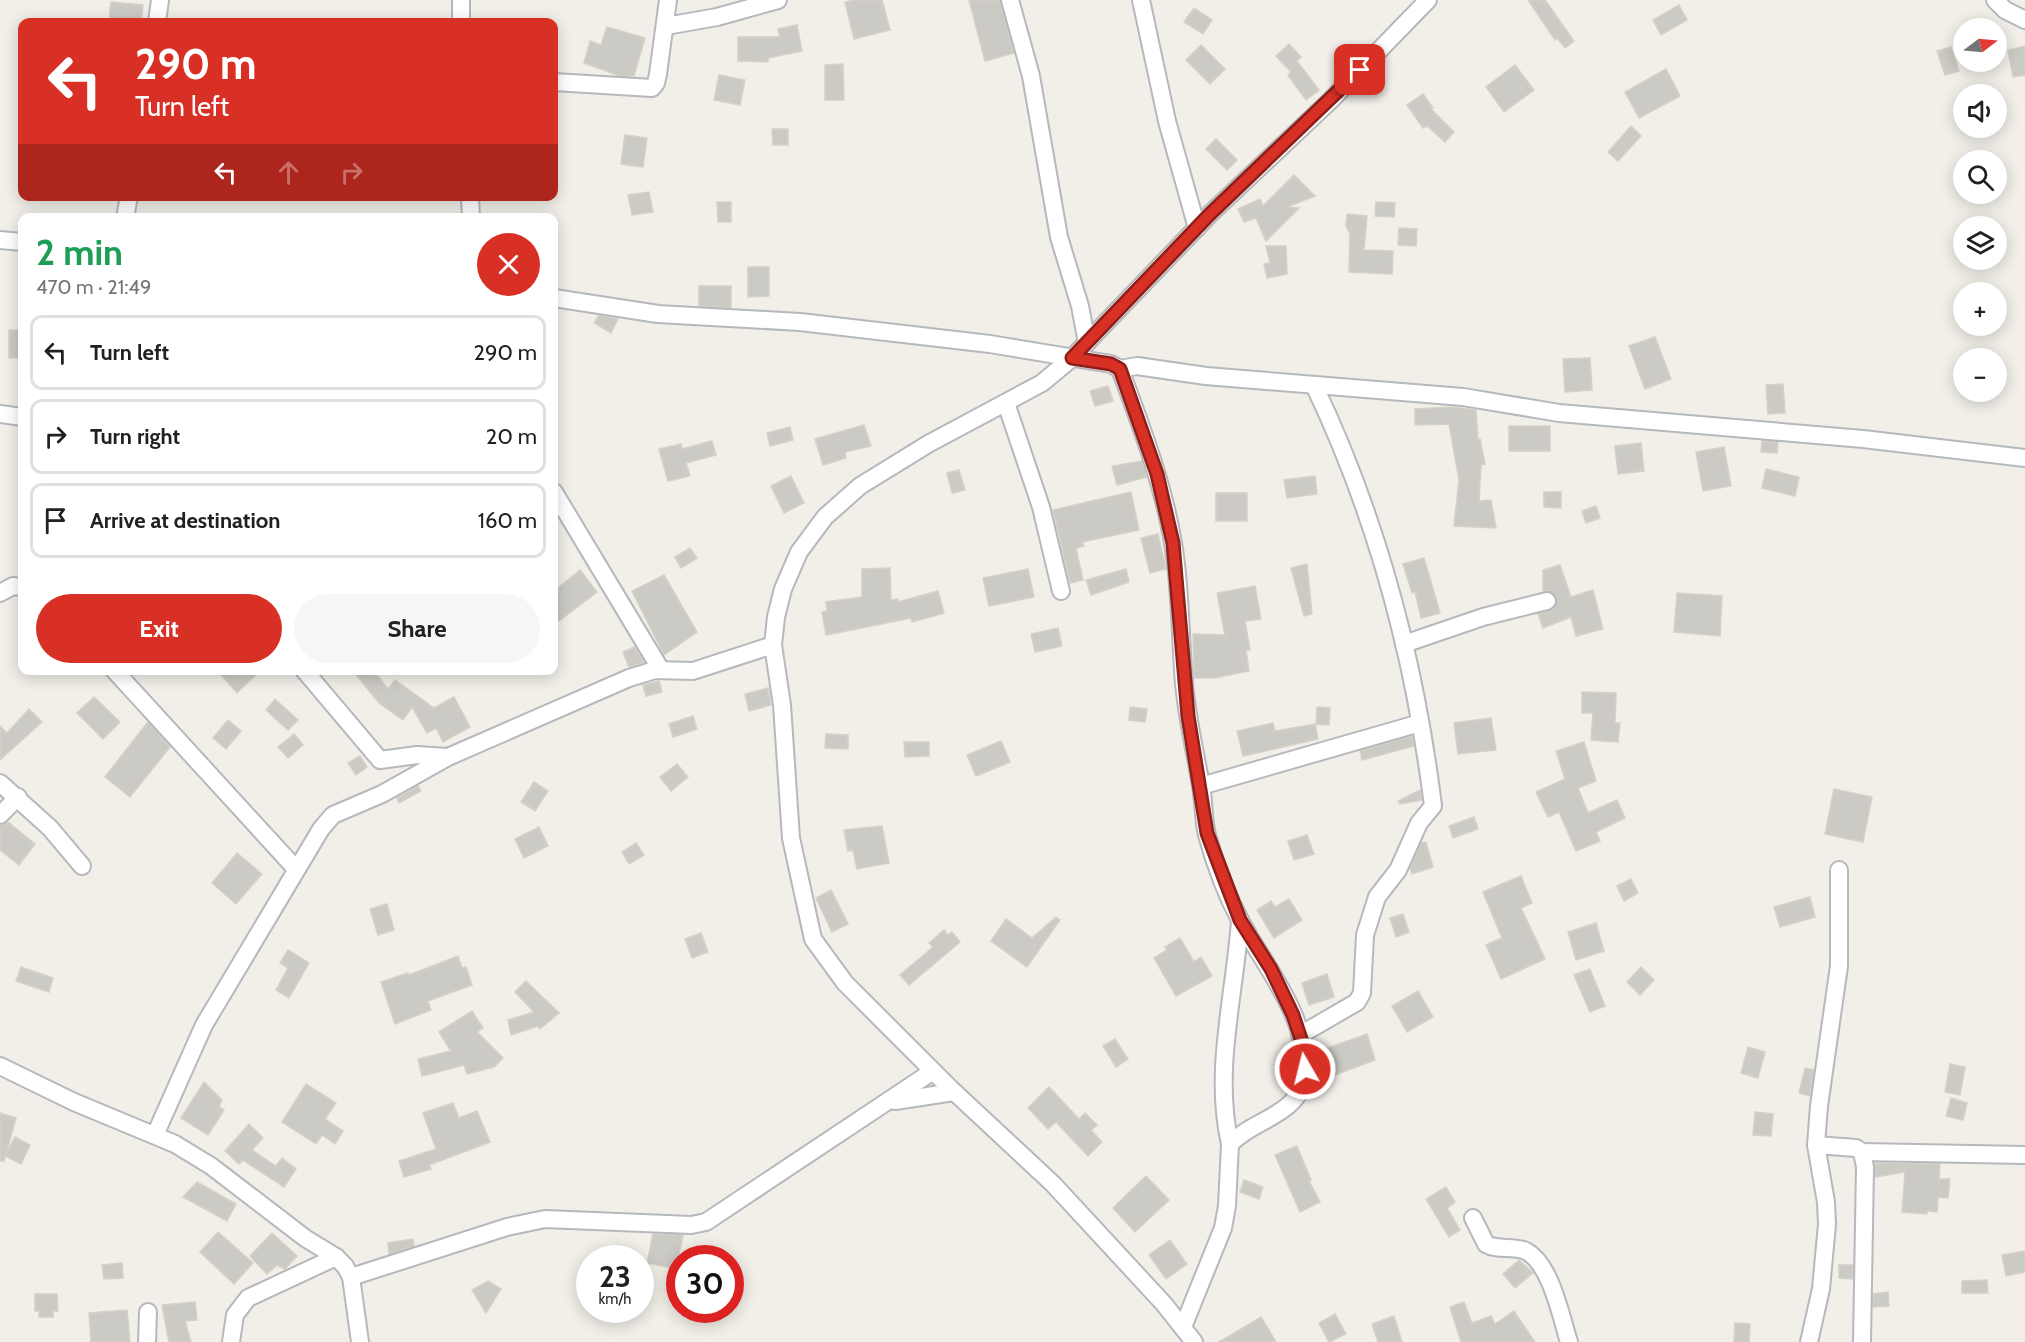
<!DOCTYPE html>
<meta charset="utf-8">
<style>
:root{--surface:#fff;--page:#f6f6f6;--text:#202124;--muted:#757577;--line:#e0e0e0;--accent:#d93025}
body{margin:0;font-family:Cabin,sans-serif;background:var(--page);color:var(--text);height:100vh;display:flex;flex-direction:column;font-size:22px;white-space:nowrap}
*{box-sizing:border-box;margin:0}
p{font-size:20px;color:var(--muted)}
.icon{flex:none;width:33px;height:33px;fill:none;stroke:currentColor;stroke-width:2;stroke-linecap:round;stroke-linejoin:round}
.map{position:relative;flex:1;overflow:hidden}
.details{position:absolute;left:18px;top:213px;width:540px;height:462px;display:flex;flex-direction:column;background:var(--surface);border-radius:12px;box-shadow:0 3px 15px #0003}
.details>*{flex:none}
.banner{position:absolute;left:18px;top:18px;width:540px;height:183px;border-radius:12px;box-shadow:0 3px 15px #0003;background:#d93025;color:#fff;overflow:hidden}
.needle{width:39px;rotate:74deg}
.fabs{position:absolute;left:1953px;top:18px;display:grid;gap:12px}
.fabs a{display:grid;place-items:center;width:54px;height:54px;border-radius:50%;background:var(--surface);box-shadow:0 3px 15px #0003;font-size:30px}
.speed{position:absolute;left:576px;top:1245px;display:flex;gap:12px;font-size:30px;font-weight:700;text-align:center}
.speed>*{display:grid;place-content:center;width:78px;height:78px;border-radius:50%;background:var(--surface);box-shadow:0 3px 15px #0003;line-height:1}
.speed small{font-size:15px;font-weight:400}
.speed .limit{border:9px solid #d22;background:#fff;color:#111}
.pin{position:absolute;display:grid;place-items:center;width:51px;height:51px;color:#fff;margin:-26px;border-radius:12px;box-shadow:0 3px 9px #0006}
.me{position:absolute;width:66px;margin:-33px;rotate:352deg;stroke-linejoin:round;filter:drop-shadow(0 0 4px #0008)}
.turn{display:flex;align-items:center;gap:21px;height:126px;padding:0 18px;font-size:27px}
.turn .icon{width:78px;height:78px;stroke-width:2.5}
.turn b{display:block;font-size:42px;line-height:51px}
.lanes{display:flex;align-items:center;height:57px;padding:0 18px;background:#0003;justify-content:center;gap:30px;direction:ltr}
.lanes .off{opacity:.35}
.round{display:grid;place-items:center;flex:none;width:63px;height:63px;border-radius:32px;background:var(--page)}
.summary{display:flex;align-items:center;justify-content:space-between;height:102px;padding:0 18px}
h1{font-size:36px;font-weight:700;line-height:45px;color:#1e9e55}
.action{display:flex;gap:12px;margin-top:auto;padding:12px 18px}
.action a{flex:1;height:69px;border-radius:36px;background:var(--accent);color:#fff;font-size:24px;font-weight:700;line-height:69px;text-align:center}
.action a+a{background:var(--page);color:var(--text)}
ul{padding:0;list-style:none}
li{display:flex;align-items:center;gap:18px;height:75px;margin:0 12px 9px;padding:0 6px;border:3px solid var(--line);border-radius:12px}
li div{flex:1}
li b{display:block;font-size:22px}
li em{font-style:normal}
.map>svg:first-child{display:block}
.building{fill:#cccac5;stroke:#d6d1c6;stroke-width:1.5}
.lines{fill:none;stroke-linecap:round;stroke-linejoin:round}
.minor-casing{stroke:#b5b8bc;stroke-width:20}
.minor{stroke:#fff;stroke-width:16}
.route-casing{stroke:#8d1f18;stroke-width:15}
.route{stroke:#d93025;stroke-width:10}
</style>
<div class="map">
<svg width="2025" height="1342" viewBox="0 0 2025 1342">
<rect width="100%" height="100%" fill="#f1efe8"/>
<g class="building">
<path d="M854,0h28l8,30 -36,9 -9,-37z"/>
<path d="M969,0h31l14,53 -29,8z"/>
<path d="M1528,0h17l29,41 -9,7 -8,-10 -2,2z"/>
<path d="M111,2l32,3 -2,17h-32z"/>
<path d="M1679,5l8,15 -26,15 -8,-15z"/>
<path d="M1194,8l18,12 -9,14 -19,-12z"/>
<path d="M797,25l5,26 -34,7v4l-30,-1v-24h42l-2,-8z"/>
<path d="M607,27l38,11 -11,38h-14l-36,-13 6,-22 11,4z"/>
<path d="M1289,44l12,13 -4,4 22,29 -13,10 -18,-25 3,-3 -15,-16z"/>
<path d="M1201,45l24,24 -15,15 -24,-24z"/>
<path d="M2025,46v29l-12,2 -5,-27z"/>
<path d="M1951,47l8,24 -14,4 -8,-24z"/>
<path d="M843,64l1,36h-19v-35z"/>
<path d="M1515,65l19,25 -30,22 -18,-25z"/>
<path d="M1666,69l14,27 -41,22 -14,-26z"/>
<path d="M719,75l26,5 -5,25 -26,-5z"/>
<path d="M1423,94l10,14 -2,1 23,23 -9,10 -18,-16 -4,2 -16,-23z"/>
<path d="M1631,126l10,10 -23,25 -10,-9z"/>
<path d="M772,129h16v16h-15z"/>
<path d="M625,135l22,3 -4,29 -22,-3z"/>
<path d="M1216,139l21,21 -10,10 -21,-21z"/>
<path d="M1294,175l21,21 -28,11 12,1 -33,33 -10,-23 -12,4 -6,-13 22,-10 3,7z"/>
<path d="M649,192l4,20 -21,3 -4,-20z"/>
<path d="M717,202h14v20h-13z"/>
<path d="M1376,202l19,1 -1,14 -19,-1z"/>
<path d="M1347,214l20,2 -3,34 29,1 -1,23 -43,-2 1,-38 -4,-8z"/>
<path d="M1399,228l18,1 -1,17 -18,-1z"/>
<path d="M1266,246h20l1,28 -20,4 -3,-14 6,-1z"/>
<path d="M748,267h21v29l-21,1z"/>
<path d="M699,286h32v22l-32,-2z"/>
<path d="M599,315l19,4 -7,14 -17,-10z"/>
<rect x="9" y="330" width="13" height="28"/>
<path d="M1655,337l16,42 -26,10 -16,-43z"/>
<path d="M1590,358l2,32 -27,2 -2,-33z"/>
<path d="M1783,384l2,29 -17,1 -2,-29z"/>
<path d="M1108,386l5,15 -18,5 -5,-15z"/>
<path d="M1453,407l23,3 2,30 2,-1 5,25 -4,1 -2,36 12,-1 5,28 -42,-2 5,-46 -10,-56 -34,1v-16z"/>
<path d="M864,425l7,21 -26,6 1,6 -23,7 -8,-26z"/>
<rect x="1509" y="426" width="41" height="25"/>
<path d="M790,427l3,13 -23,6 -3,-13z"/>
<path d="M712,441l4,14 -30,8 4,13 -22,5 -9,-32 22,-5 1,5z"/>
<path d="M1762,441l16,1 -1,11 -16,-1z"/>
<path d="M1641,443l3,28 -26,3 -3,-28z"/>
<path d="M1724,447l7,39 -28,5 -7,-39z"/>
<path d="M1142,461l5,16 -30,8 -5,-19z"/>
<path d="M1766,469l33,8 -4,19 -33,-8z"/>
<path d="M959,470l6,20 -13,3 -5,-20z"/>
<path d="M791,476l13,27 -20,10 -13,-27z"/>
<path d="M1315,476l2,18 -30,4 -3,-18z"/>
<path d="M1131,492l8,38 -57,12 2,4 -8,2 7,32 -13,3 -17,-73z"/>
<path d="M1544,492h17v16l-17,-1z"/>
<rect x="1216" y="493" width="31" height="28"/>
<path d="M1596,506l4,12 -14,5 -4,-12z"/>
<path d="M1158,534l8,35 -16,4 -9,-35z"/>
<path d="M690,548l7,10 -16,10 -6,-11z"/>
<path d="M1424,558l16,55 -19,5 -6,-26 -3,1 -9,-29z"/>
<path d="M1307,564l5,50 -8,2 -13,-48z"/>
<path d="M1560,565l11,32 22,-7 10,39 -27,7 -5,-19 -28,11 -5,-14 16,-5 3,-10 -7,-8h-7v-21z"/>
<path d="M890,568l1,32 7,-1v3l40,-11 6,22 -32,9 -1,-4 -85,17 -4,-23 5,-1 -1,-9 36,-5v-28z"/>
<path d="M1028,569l6,28 -45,9 -6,-28z"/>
<path d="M1126,569l3,13 -38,13 -5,-15z"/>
<path d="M580,570l17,22 -38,29 -5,-7v-23z"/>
<path d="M664,575l33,57 -33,23 -32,-64z"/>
<path d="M1255,586l6,33 -16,2 5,29h-4l3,21 -34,7h-21l-1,-44 32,1 -8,-42z"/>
<path d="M1677,593l45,3 -2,40 -46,-4z"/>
<path d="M1058,628l4,18 -27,6 -4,-18z"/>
<path d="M635,647l9,15 -15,5 -6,-15z"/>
<path d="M217,670h44l-24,23z"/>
<path d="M352,670h21l15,19 7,-9 39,28 20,-11 16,30 -27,15 -7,-14 -9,5 -15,-26 -9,13 -24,-17z"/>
<path d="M659,681l3,11 -16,4 -3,-11z"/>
<path d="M768,688l3,17 -22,6 -4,-17z"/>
<path d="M1582,692l34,1 -1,30h5l-2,19 -27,-2 2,-27h-11z"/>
<path d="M94,697l26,25 -17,17 -26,-26z"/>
<path d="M275,699l23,21 -10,10 -22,-20z"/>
<path d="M1130,707l17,2 -2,13 -16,-2z"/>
<path d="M1317,707l13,1 -1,17 -13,-1z"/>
<path d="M29,709l13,13 -42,38v-34l7,7z"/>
<path d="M693,716l4,13 -24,8 -4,-13z"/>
<path d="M1491,718l5,32 -38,4 -4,-31z"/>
<path d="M228,720l13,11 -15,18 -13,-11z"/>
<path d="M148,722l22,25 -40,50 -25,-20z"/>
<path d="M1273,723l2,8 40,-7 3,15 -75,17 -6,-25z"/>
<path d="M294,734l9,11 -15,13 -10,-11z"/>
<path d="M826,734l22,1v14l-23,-1z"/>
<path d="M1412,736l2,10 -52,14 -2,-9z"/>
<path d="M1001,741l9,21 -34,14 -9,-21z"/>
<path d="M904,742h25v14l-24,1z"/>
<path d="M1584,742l12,39 -18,7 10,25 29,-13 8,18 -29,14 4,9 -24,10 -17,-39 -11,5 -12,-25 29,-13 -9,-28z"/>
<path d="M360,756l7,11 -11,8 -8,-12z"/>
<path d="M677,764l11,13 -17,14 -11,-14z"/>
<path d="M534,782l14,9 -13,20 -14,-9z"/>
<path d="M418,786l3,5 -22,12 -2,-5z"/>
<path d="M1834,789l38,8 -9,45 -38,-8z"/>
<path d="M1420,790l2,10 -22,4 -2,-3z"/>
<path d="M1474,817l4,12 -25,9 -4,-12z"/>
<path d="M8,822l27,22 -16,21 -19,-15v-25z"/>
<path d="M882,826l7,37 -32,6 -4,-19 -5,1 -4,-21z"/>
<path d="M539,827l9,19 -24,12 -9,-19z"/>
<path d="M1307,835l7,19 -20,6 -6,-19z"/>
<path d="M1426,842l7,25 -21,7 -2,-6 11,-25z"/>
<path d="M636,843l8,12 -15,9 -7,-12z"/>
<path d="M237,853l25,21 -26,30 -24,-21z"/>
<path d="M1521,876l11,27 -11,5 24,51 -44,20 -15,-34 16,-7 -19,-46z"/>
<path d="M1631,879l7,14 -14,8 -7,-15z"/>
<path d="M831,890l17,34 -16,8 -16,-34z"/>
<path d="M1810,897l5,20 -35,10 -6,-20z"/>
<path d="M1289,899l13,21 -28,18 -17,-28 14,-9 4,6z"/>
<path d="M387,904l7,26 -16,5 -8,-26z"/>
<path d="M1403,914l6,18 -13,5 -6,-19z"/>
<path d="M1056,917l4,3 -33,47 -36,-26 15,-22 26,19z"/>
<path d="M1596,923l8,28 -28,9 -8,-28z"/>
<path d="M944,930l4,5 4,-3 8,10 -51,43 -9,-10 33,-28 -4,-4z"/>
<path d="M701,933l7,19 -16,6 -7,-19z"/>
<path d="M1180,938l14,24 7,-5 11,19 -36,20 -22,-38 13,-8 -2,-3z"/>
<path d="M288,950l21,13 -20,35 -13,-8 12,-22 -8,-5z"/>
<path d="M458,956l4,12 4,-1 6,18 -44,16 3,9 -36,14 -14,-42 27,-9 1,2z"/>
<path d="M21,967l32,11 -4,14 -33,-11z"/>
<path d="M1641,967l13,13 -14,15 -13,-13z"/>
<path d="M1590,969l15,37 -15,6 -16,-37z"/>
<path d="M1327,974l7,23 -25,8 -7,-22z"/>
<path d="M526,981l33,32 -19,16 -2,-3 -27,9 -3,-15 26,-8 -19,-20z"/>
<path d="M1418,991l15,26 -26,15 -15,-26z"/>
<path d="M472,1011l11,17 -6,4 26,26 -9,9 -27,7 -3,-9 -42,11 -4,-17 33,-8 -12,-19z"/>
<path d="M1367,1034l8,26 -43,16 -4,-12 -7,3 -5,-15z"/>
<path d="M1115,1039l13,20 -12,8 -13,-21z"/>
<path d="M1748,1047l17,5 -7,26 -17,-5z"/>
<path d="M1950,1064l15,3 -5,28 -15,-3z"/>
<path d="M1805,1068l9,2 -4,26 -11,-3z"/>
<path d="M204,1082l18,18 -3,7 5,3 -16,25 -27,-17z"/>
<path d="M306,1084l30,19 -11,16 18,12 -8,13 -13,-9 -6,9 -34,-22z"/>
<path d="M1049,1087l30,32 6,-6 12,12 -6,5 11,12 -14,14 -32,-34 -8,7 -20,-21z"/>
<path d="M1951,1098l16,5 -4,17 -17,-4z"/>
<path d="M453,1103l6,15 18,-7 13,31 -61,23 2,4 -27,8 -5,-16 37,-12 -13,-36z"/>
<path d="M1755,1112l18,2 -2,22 -18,-1z"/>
<path d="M0,1113l16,5 -12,43h-4z"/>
<path d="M249,1124l14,14 -11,12 24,16 6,-8 14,11 -12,18 -41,-27 -4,4 -14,-13z"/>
<path d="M15,1137l15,8 -9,19 -16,-8z"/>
<path d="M1297,1146l14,34 -2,1 11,21 -20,10 -25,-57z"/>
<path d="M1875,1163l65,1 -1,15h11l-2,19 -10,-1 -1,15 -10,-1v3l-25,-2 3,-40 -30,5z"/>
<path d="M1146,1176l23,24 -34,32 -22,-24z"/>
<path d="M1244,1180l19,7 -4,12 -19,-7z"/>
<path d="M197,1182l39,22 -9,17 -44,-24z"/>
<path d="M1446,1187l9,15 -8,6 13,22 -11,7 -23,-38z"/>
<path d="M218,1232l35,31 -19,21 -34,-32z"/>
<path d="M272,1233l25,23 -12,13 -8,-4 -10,9 -17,-18z"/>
<path d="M653,1234l30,1 -7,34 -29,-6z"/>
<path d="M413,1239l1,7 -25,8 -1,-11z"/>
<path d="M1170,1240l17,24 -21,15 -17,-24z"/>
<path d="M2025,1251v21l-19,4 -4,-21z"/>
<path d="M1519,1260l14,13 -18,15 -12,-14z"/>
<path d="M122,1263l1,15 -19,1 -2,-14z"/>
<path d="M1839,1265h14v14l-14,-1z"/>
<path d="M1987,1280l1,13h-26v-12z"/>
<path d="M488,1281l13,8 -15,24 -14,-23z"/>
<path d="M1888,1292l1,14 -16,1v-13z"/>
<path d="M35,1294h22l1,17h-5v6h-14v-6h-4z"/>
<path d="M195,1302l2,18 -12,1 6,21h-22l-7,-37z"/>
<path d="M1464,1302l8,21 19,-7 4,8 19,-13 21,31h-74l-11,-35z"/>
<path d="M127,1310l3,32h-39l-2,-29z"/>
<path d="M1335,1314l11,20 -17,8 -10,-19z"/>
<path d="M1394,1316l8,26h-24l-6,-18z"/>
<path d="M1261,1317l15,25h-57z"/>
<path d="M1735,1323l15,1 -1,18h-15z"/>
</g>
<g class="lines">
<g class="minor-casing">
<g id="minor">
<path d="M461,0v22"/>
<path d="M1010,0l21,76 28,161 21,69 7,37"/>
<path d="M1141,0l26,121 30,107"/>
<path d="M1995,0l10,10 20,10"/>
<path d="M157,22l3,-22"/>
<path d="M666,26l51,-9 61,-17"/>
<path d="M554,82l98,6 4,-5 2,-9 10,-74"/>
<path d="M470,196l1,22"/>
<path d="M125,218l4,-22"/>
<path d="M0,240l22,2"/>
<path d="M554,298l104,16 142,8 190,22 121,20 9,5c21,57 43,114 53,174 8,46 7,93 11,140 3,35 11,68 17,103 3,16 2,33 6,49 8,29 19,59 33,85 24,46 66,93 65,148 -1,48 -48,48 -75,76l-3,62 -4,22 -40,99"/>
<path d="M1120,369l17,-3 69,10 257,21 96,16 304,26 162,19"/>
<path d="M1006,403l35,104 20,84"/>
<path d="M0,414l22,3"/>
<path d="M554,492l107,178"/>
<path d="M0,593l13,-7 9,1"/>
<path d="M1404,644l79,-27 64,-16"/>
<path d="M114,670l182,199"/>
<path d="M304,670l76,90 37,-5 30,2"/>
<path d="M0,783l50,45 32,38"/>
<path d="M1201,786l219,-63"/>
<path d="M0,815l18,-18"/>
<path d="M1300,1035l57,-33 5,-9 3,-58 12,-38 21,-27 21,-47 14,-17c-18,-145 -56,-289 -119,-421"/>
<path d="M0,1066l74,36 101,42 36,22 94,72 31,19 9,9 6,11 9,65"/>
<path d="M895,1101l59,-9"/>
<path d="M155,1135l49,-110 117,-196 12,-14 49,-21 66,-37 181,-79 26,-8 38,1 80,-26"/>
<path d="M1230,1144c-17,-74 5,-149 10,-224"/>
<path d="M1816,1145l40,3 6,4 3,15 -3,175"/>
<path d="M1862,1152l163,3"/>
<path d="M1473,1218l13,26c12,7 27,1 40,7 25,13 35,66 43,91"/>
<path d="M351,1277l156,-50 38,-8 146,6 15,-3 227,-151"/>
<path d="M147,1342l1,-30"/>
<path d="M231,1342l4,-27 13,-17 88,-41"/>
<path d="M1194,1342l-30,-38 -111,-120 -103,-96 -105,-105 -32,-44 -22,-101 -9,-133 -9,-60 3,-28 7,-28 16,-37 26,-35 35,-31 68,-42 114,-61 30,-25 137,-143 122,-115 97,-100"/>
<path d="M1809,1342l12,-53 6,-65 -1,-22 -10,-57 3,-39 20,-140v-96"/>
</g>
</g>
<use href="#minor" class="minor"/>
</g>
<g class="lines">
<g class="route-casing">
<path id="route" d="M1305,1069l-2,-24 -10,-30 -22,-46 -31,-49 -33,-87 -19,-117 -15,-173 -16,-69 -37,-105 -9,-5 -39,-6 137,-143 151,-145"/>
</g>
<use href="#route" class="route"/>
</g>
</svg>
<div class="fabs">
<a><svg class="needle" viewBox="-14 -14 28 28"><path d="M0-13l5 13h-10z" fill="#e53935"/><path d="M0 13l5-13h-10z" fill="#757577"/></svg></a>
<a><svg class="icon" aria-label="sound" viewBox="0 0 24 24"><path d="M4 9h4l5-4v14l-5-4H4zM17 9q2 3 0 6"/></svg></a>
<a><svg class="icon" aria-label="search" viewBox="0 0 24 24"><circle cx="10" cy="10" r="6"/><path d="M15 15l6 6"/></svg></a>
<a><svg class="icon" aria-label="layers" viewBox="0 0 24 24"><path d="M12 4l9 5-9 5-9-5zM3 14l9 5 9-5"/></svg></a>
<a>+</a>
<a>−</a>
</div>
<div class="speed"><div>23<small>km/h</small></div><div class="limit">30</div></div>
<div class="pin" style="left:1360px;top:70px;background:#d93025"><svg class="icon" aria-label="arrive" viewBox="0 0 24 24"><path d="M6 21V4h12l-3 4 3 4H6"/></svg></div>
<svg class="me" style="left:1305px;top:1069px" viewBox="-20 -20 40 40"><circle r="17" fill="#d93025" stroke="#fff" stroke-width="3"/><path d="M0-11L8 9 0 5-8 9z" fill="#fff"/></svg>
<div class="banner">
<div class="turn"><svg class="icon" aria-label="left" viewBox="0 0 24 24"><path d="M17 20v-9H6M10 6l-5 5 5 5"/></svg><div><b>290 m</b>Turn left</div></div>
<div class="lanes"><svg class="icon" aria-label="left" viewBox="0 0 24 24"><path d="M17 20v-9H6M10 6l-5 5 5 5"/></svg><svg class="icon off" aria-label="ahead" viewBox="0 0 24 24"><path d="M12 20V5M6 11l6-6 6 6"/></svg><svg class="icon off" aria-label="right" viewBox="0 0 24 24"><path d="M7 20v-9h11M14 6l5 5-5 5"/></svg></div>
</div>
<section class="details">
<div class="summary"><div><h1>2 min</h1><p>470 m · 21:49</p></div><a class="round" style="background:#d93025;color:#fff"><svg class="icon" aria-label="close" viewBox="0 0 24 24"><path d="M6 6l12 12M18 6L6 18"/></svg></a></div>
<ul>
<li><svg class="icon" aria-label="left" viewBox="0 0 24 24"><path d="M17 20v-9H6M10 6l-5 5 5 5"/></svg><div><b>Turn left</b></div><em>290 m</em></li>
<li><svg class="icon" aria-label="right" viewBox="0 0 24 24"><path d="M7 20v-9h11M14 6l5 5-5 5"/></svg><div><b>Turn right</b></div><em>20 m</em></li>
<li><svg class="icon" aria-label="arrive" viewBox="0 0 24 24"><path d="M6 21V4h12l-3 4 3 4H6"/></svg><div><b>Arrive at destination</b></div><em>160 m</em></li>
</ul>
<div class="action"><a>Exit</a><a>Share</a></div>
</section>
</div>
